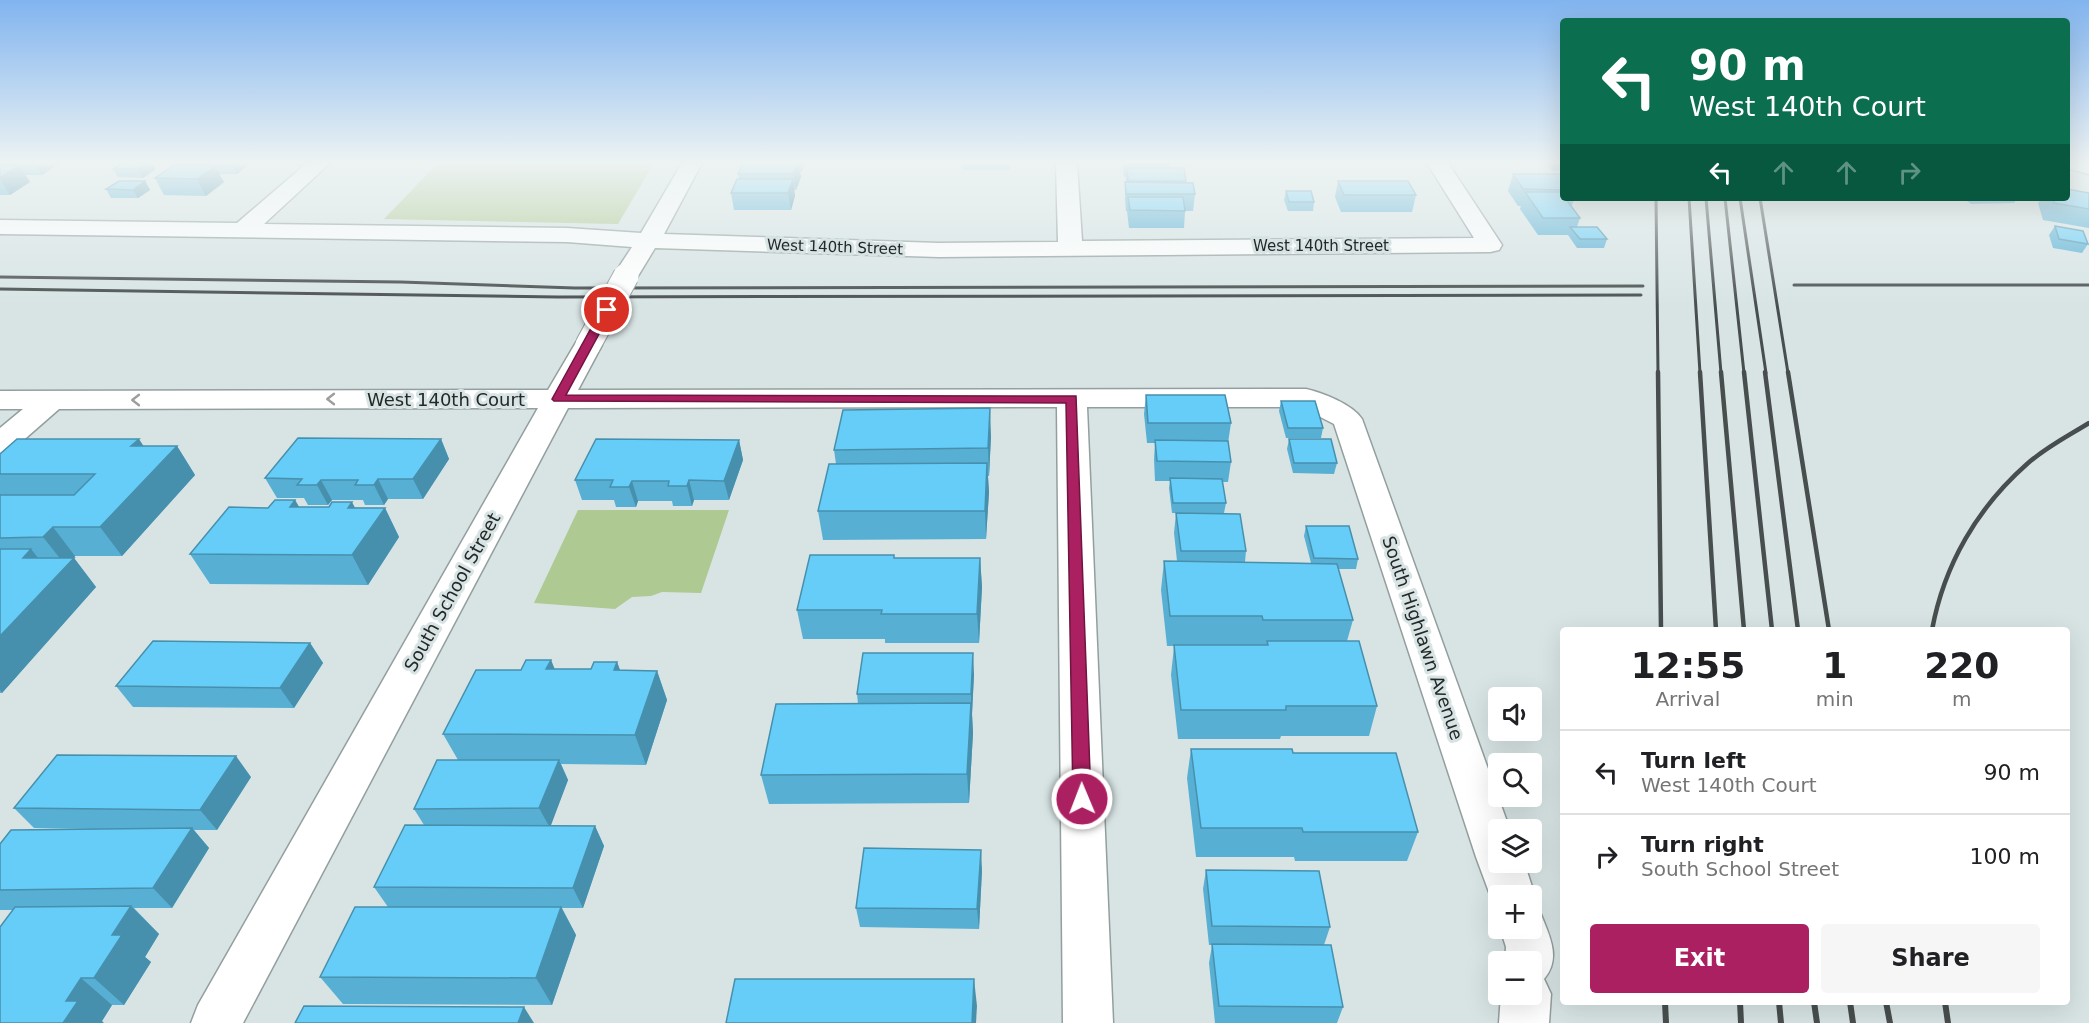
<!DOCTYPE html>
<meta charset="utf-8">
<style>
:root{--surface:#fff;--page:#f6f6f6;--text:#202124;--muted:#757577;--line:#e0e0e0;--accent:#ab2061}
body{margin:0;font-family:"DejaVu Sans",sans-serif;background:var(--page);color:var(--text);height:100vh;display:flex;flex-direction:column;font-size:22px;white-space:nowrap}
*{box-sizing:border-box;margin:0}
p{font-size:20px;color:var(--muted)}
.icon{flex:none;width:33px;height:33px;fill:none;stroke:currentColor;stroke-width:2;stroke-linecap:round;stroke-linejoin:round}
.map{position:relative;flex:1;overflow:hidden}
.panel{position:absolute;left:1560px;top:627px;width:510px;height:378px;display:flex;flex-direction:column;background:var(--surface);border-radius:6px;box-shadow:0 6px 24px #0002}
.panel>*{flex:none}
.top-card{position:absolute;left:1560px;top:18px;width:510px;height:183px;border-radius:6px;box-shadow:0 6px 24px #0002;background:#0b6e4f;color:#fff;overflow:hidden}
.buttons{position:absolute;left:1488px;top:687px;display:grid;gap:12px}
.buttons a{display:grid;place-items:center;width:54px;height:54px;border-radius:6px;background:var(--surface);box-shadow:0 6px 24px #0002;font-size:30px}
.pin{position:absolute;display:grid;place-items:center;width:51px;height:51px;color:#fff;margin:-26px;border:3px solid #fff;border-radius:50%;box-shadow:0 2px 6px #0007}
.me{position:absolute;width:66px;margin:-33px;rotate:359deg;stroke-linejoin:round;filter:drop-shadow(0 0 4px #0008)}
.turn{display:flex;align-items:center;gap:21px;height:126px;padding:0 30px;font-size:27px}
.turn .icon{width:78px;height:78px;stroke-width:2.5}
.turn b{display:block;font-size:42px;line-height:51px}
.lanes{display:flex;align-items:center;height:57px;padding:0 30px;background:#0003;justify-content:center;gap:30px;direction:ltr}
.lanes .off{opacity:.35}
.eta{display:flex;justify-content:space-evenly;align-items:center;height:102px;text-align:center}
.eta b{font-size:36px;font-weight:700;line-height:42px}
.primary-button{display:flex;gap:12px;margin-top:auto;padding:12px 30px}
.primary-button a{flex:1;height:69px;border-radius:6px;background:var(--accent);color:#fff;font-size:24px;font-weight:700;line-height:69px;text-align:center}
.primary-button a+a{background:var(--page);color:var(--text)}
ul{padding:0;list-style:none}
li{display:flex;align-items:center;gap:18px;height:84px;padding:0 30px;border-top:2px solid var(--line)}
li div{flex:1}
li b{display:block;font-size:22px}
li em{font-style:normal}
.map>svg:first-child{display:block}
.green{fill:#aec991}
.lines{fill:none;stroke-linecap:round;stroke-linejoin:round}
.minor-casing{stroke:#939f9e;stroke-width:3}
.minor{fill:#fff;fill-rule:evenodd}
.rail-far2{stroke:#484e4e;stroke-width:3}
.rail-far1{stroke:#484e4e;stroke-width:4.5}
.rail{stroke:#484e4e;stroke-width:6}
.minor-bridge-casing{stroke:#939f9e;stroke-width:27;stroke-linecap:butt}
.minor-bridge{stroke:#fff;stroke-width:25}
.wall{fill:#57b0d4}
.shaded-wall{fill:#4790ad}
.building{fill:#65cdf7;stroke:#4790ad;stroke-width:1.5}
.oneway{stroke:#9c9f9e}
.route{fill:#ab2061;stroke:#6f153f;stroke-width:1.5}
.labels{text-anchor:middle;dominant-baseline:central;stroke-width:6;stroke-linejoin:round;paint-order:stroke}
.far-street-label{font-size:15px;fill:#242928;stroke:#d8e4e4}
.street-label{font-size:18px;fill:#242928;stroke:#d8e4e4}
</style>
<div class="map">
<svg width="2089" height="1023" viewBox="0 0 2089 1023">
<rect width="100%" height="100%" fill="#d8e4e4"/>
<g class="green">
<path d="M438,163h216l-36,61 -234,-5z"/>
<path d="M578,510h151l-28,83 -39,-1 -11,4 -19,1 -17,12 -81,-6z"/>
</g>
<g class="lines">
<g class="minor-casing">
<g id="minor">
<path d="M307,163h23l-66,61 303,4 74,5 41,-70h20l-38,71 275,9 119,-1 -2,-79h21l5,78 392,-3 -47,-75h21l54,82 -3,5 -9,2 -551,5 -284,-9 -20,33 -9,3 -9,-3 -4,-5 19,-29 -65,-5 -567,-8v-14l237,3z"/>
<path d="M2067,163h22v11l-22,-6z"/>
<path d="M588,337l10,2 4,6 -24,45 728,-1c17,4 46,15 56,30l148,411h-12v32h26l11,34 -3,8v-8h-34v16l-2,-1 -20,-54 -142,-433 -33,-17h-214l26,616h-50l-6,-616 -489,1 -325,615h-52l7,-18 340,-597 -479,1 -48,42 -11,2v-25l23,-19h-23v-18l548,-1 30,-51z"/>
<path d="M1532,909l8,3c9,23 22,46 4,67l7,15 -2,29h-50l2,-29h31v-32h-27l1,-15 -6,-19h32z"/>
</g>
</g>
<use href="#minor" class="minor"/>
<g class="rail-far2">
<path d="M1656,198l2,175"/>
<path d="M1689,198l11,175"/>
<path d="M1706,198l15,175"/>
<path d="M1725,198l19,175"/>
<path d="M1740,198l26,175"/>
<path d="M1760,198l28,175"/>
<path d="M0,277l401,5 174,6 1068,-2"/>
<path d="M1794,285h295"/>
<path d="M0,289l558,8 1083,-2"/>
</g>
<g class="rail-far1">
<path d="M1658,372l3,258"/>
<path d="M1700,372l16,258"/>
<path d="M1721,372l23,258"/>
<path d="M1744,372l28,258"/>
<path d="M1765,372l33,258"/>
<path d="M1788,372l41,258"/>
<path d="M1932,630c12,-65 45,-122 95,-166 19,-17 41,-28 62,-41"/>
</g>
<g class="rail">
<path d="M1665,1002l1,21"/>
<path d="M1740,1002l1,21"/>
<path d="M1779,1002l2,21"/>
<path d="M1814,1002l3,21"/>
<path d="M1850,1002l3,21"/>
<path d="M1886,1002l4,21"/>
<path d="M1945,1002l3,21"/>
</g>
<g class="minor-bridge-casing">
<path id="minor-bridge" d="M588,345l38,-69"/>
</g>
<use href="#minor-bridge" class="minor-bridge"/>
</g>
<g class="wall">
<path d="M0,163h60l-18,12h-17l5,7 -20,13h-10z"/>
<path d="M174,163h77l-14,11h-18l5,8 -18,14 -42,-1 -9,-17 21,-13z"/>
<path d="M743,163h62l-5,10 1,4 -5,13h-2l1,6 -4,14h-57l-3,-17 8,-14 -1,-5z"/>
<path d="M962,163h49l-1,7h-47z"/>
<path d="M1122,163h49l-1,5 16,13v2l9,11 -2,17h-8l-1,17h-55l-2,-17h-1l-1,-12 1,-22h-2z"/>
<path d="M1546,163h17v8h-11z"/>
<path d="M113,169h43l-13,9 -25,-1z"/>
<path d="M1513,174h50v24h12l-4,9 9,11 -3,9 30,12 -3,9h-27l-9,-13h-30l-18,-26 1,-3h-3l-10,-15z"/>
<path d="M145,181l5,9 -12,8h-27l-5,-9z"/>
<path d="M1338,181l78,14 -4,17h-71l-6,-15z"/>
<path d="M1286,191l28,11 -1,9h-25l-4,-11z"/>
<path d="M2089,193v35l-46,-8 -5,-17 4,-5h25z"/>
<path d="M1963,198h54l-3,5 -43,1z"/>
<path d="M2055,226l33,18 -6,9 -29,-5 -4,-13z"/>
<path d="M1146,395l85,28 -3,20 3,19 -3,20h-6l4,21 -2,10h-52l-3,-25 1,-7h-15l-1,-22 1,-16h-8l-3,-29z"/>
<path d="M1281,401l42,27 -2,10h-35l-7,-27z"/>
<path d="M991,436l-2,40h-1l1,16 -3,47 -163,1 -5,-29 18,-47 -2,-14z"/>
<path d="M441,439l8,20 -26,40h-35l-4,6h-19l-2,-5h-31l-4,5h-20l-4,-7h-27l-12,-20z"/>
<path d="M1289,439l48,24 -3,11 -41,-1 -6,-24z"/>
<path d="M739,440l4,20 -14,40h-35l-2,6h-19l-1,-5h-34l-2,6h-20l-2,-7h-32l-7,-20z"/>
<path d="M144,446h33l18,29 -73,81h-47l-1,2 22,29 -94,106h-2v-239z"/>
<path d="M295,500l4,7 86,1 14,29 -31,48 -158,-1 -20,-30 78,-46z"/>
<path d="M1176,513l70,38 -1,11 66,1 -7,-27 2,-10 52,33 -2,10h-18l15,51 -6,21 30,65 -8,30h-88l-1,3h-102l-7,-64 3,-29h-7l-6,-56 3,-29h13l-3,-28z"/>
<path d="M895,558h85l2,29 -3,56h-94v-4h-82l-6,-29z"/>
<path d="M310,643l13,20 -29,45 -161,-1 -17,-21z"/>
<path d="M551,660l3,9h37l26,-7 3,8 37,1 10,29 -21,65 -85,-1 7,16 -18,46h45l9,20 -21,62h-21l14,27 -24,70 -209,-1 -23,-27 68,-70 -14,-20 50,-62 -10,-16 44,-49 -15,-26 78,-64z"/>
<path d="M974,674l-2,40 1,19 -4,70 -200,1 -8,-29 97,-71 -1,-10z"/>
<path d="M1191,749l102,4 125,79 -11,29h-112l-1,-4h-98l-9,-79z"/>
<path d="M251,777l-34,53h-23l15,18 -37,60h-38l25,26 -14,23 6,5 -27,43h-12l-10,16 -102,2 13,-113h-13v-66l92,-15 -58,-1 -20,-20z"/>
<path d="M982,870l-3,59 -119,-2 -4,-19z"/>
<path d="M1206,870l124,57 -6,18 19,62 -6,16h-122l-6,-60 3,-18h-3l-6,-56z"/>
</g>
<g class="shaded-wall">
<path d="M34,163h26l-18,12z"/>
<path d="M148,163h5l3,6 -13,9 -5,-9z"/>
<path d="M231,163h20l-14,11z"/>
<path d="M798,163l3,14 -5,13 -3,-16z"/>
<path d="M799,163h6l-4,10z"/>
<path d="M19,165l11,17 -20,13 -10,-16v-1z"/>
<path d="M215,166l9,16 -18,14 -9,-17z"/>
<path d="M793,179l2,17 -4,14 -3,-17z"/>
<path d="M145,181l5,9 -12,8 -5,-8z"/>
<path d="M990,408l1,28 -2,40 -1,-28z"/>
<path d="M139,439l18,28 20,-21 18,29 -73,81 -22,-29 31,-81z"/>
<path d="M441,439l8,20 -26,40 -10,-20z"/>
<path d="M739,440l4,20 -14,40 -5,-19z"/>
<path d="M987,463l2,29 -3,47 -1,-28z"/>
<path d="M378,479l10,20 -4,6 -10,-20z"/>
<path d="M321,480l11,20 -4,5 -11,-20z"/>
<path d="M689,480l5,20 -2,6 -5,-20z"/>
<path d="M632,481l6,20 -2,6 -7,-20z"/>
<path d="M295,500l17,29 -22,-22z"/>
<path d="M352,502l15,29 -19,-23z"/>
<path d="M385,508l14,29 -31,48 -16,-30z"/>
<path d="M53,527l22,29 -1,2 22,29 -94,106 -2,-3v-54l23,-78 8,-9 23,29 12,-12 -23,-29z"/>
<path d="M980,558l2,29 -3,56 -2,-29z"/>
<path d="M310,643l13,20 -29,45 -14,-20z"/>
<path d="M973,653l1,21 -2,40 1,19 -4,70 -2,-29 4,-71v-9z"/>
<path d="M551,660l12,29 -17,-20z"/>
<path d="M617,662l11,30 -14,-22z"/>
<path d="M657,671l10,29 -21,65 -11,-30z"/>
<path d="M236,756l15,21 -34,53 -17,-20z"/>
<path d="M559,760l9,20 -18,48 -11,-20z"/>
<path d="M595,826l9,20 -21,62 -10,-20z"/>
<path d="M192,828l17,20 -37,60 -19,-20z"/>
<path d="M981,850l1,20 -3,59 -2,-20z"/>
<path d="M131,906l28,28 -14,23 6,5 -27,43 -30,-27 18,-43z"/>
<path d="M561,907l15,28 -24,70 -16,-27z"/>
<path d="M81,978l31,27 -10,16 2,2h-41l3,-22z"/>
<path d="M974,979l3,27 -1,17h-4z"/>
<path d="M524,1007l10,16h-16z"/>
</g>
<g class="building">
<path d="M123,163h25l-10,6h-25z"/>
<path d="M743,163h55l-5,11h-55z"/>
<path d="M0,165h19l-19,13z"/>
<path d="M174,165l41,1 -18,13 -42,-1z"/>
<path d="M1127,168h57l2,13h-58z"/>
<path d="M1513,174h50v16l-40,-1z"/>
<path d="M737,179h56l-5,14h-57z"/>
<path d="M119,181h26l-12,9 -27,-1z"/>
<path d="M1338,181h70l8,14h-72z"/>
<path d="M1125,182l68,1 2,11h-69z"/>
<path d="M2067,189l22,4v16l-35,-6 -1,-5h14z"/>
<path d="M1286,191h25l3,11h-25z"/>
<path d="M1525,192h35l3,4v2h2l15,20h-37z"/>
<path d="M1128,197h55l2,14 -55,-1z"/>
<path d="M2055,226l28,5 5,13 -29,-5z"/>
<path d="M1570,227h27l10,12h-27z"/>
<path d="M1146,395h79l6,28h-83z"/>
<path d="M1281,401h34l8,27h-35z"/>
<path d="M990,408l-2,40 -154,2 9,-40z"/>
<path d="M298,438l143,1 -28,40h-35l-4,6h-19l3,-5h-37l-4,5h-20l5,-6 -37,-1z"/>
<path d="M17,439h122l-8,7h46l-77,81h-47l-10,10 -43,1v-43h74l21,-21h-95v-20z"/>
<path d="M596,439l143,1 -15,41 -35,-1 -2,6h-19l1,-5h-37l-3,6h-19l3,-7h-38z"/>
<path d="M1289,439h42l6,24h-43z"/>
<path d="M1155,440l73,1 3,21 -74,-1z"/>
<path d="M987,463l-2,48h-167l11,-47z"/>
<path d="M1170,478l52,1 4,24h-53z"/>
<path d="M275,500h20l-5,7h39l3,-5h20l-4,6h37l-33,47 -162,-1 39,-47 39,1z"/>
<path d="M1176,513l64,1 6,37h-65z"/>
<path d="M1306,526h43l9,33 -44,-1z"/>
<path d="M0,549h31l-8,9h51l-74,78z"/>
<path d="M810,555h84v3h86l-3,56h-96l1,-4h-85z"/>
<path d="M1164,561l173,3 16,56h-90l-1,-4h-92z"/>
<path d="M153,641l157,2 -30,45 -164,-2z"/>
<path d="M1267,641h92l18,65h-91v4h-105l-7,-65h94z"/>
<path d="M863,653h110l-2,41h-114z"/>
<path d="M526,660h25l-5,9h45l3,-7h23l-3,8 43,1 -22,64 -192,-1 33,-64h45z"/>
<path d="M971,703l-4,71 -206,1 15,-71z"/>
<path d="M1191,749h101l1,4h103l22,79h-115l-1,-4h-101z"/>
<path d="M57,755l179,1 -36,54 -186,-2z"/>
<path d="M437,760h122l-20,48 -125,1z"/>
<path d="M405,825l190,1 -22,62 -199,-1z"/>
<path d="M192,828l-39,60 -153,2v-46l11,-14z"/>
<path d="M864,848l117,2 -4,59 -121,-1z"/>
<path d="M1206,870l113,1 11,56 -118,-1z"/>
<path d="M131,906l-19,29h10l-28,43h-13l-15,23h12l-15,22h-63v-96l15,-20z"/>
<path d="M355,907h206l-25,71 -216,-1z"/>
<path d="M1212,944l119,1 12,62 -124,-1z"/>
<path d="M735,979h239l-2,44h-246z"/>
<path d="M304,1006l220,1 -6,16h-223z"/>
</g>
<defs><path id="oneway-chevron" d="M-2-3.5L2.5 0L-2 3.5" fill="none" stroke-width="1.6" stroke-linecap="round" stroke-linejoin="round" transform="scale(1.5)"/></defs>
<g class="oneway">
<use href="#oneway-chevron" transform="translate(331 399) rotate(180)"/>
<use href="#oneway-chevron" transform="translate(136 400) rotate(180)"/>
</g>
<linearGradient id="sky" x2="0" y2="1"><stop stop-color="#81b4ef"/><stop offset="0.53" stop-color="#edf3f3"/><stop offset="1" stop-color="#edf3f3" stop-opacity="0"/></linearGradient>
<rect width="2089" height="306" fill="url(#sky)"/>
<path class="route" d="M607,307l5,3 -46,85 510,1 15,403 -3,5 -6,2 -6,-2 -3,-5 -7,-396 -512,-2 -2,-2 49,-89z"/>
<g class="labels">
<g class="far-street-label">
<text x="1321" y="246">West 140th Street</text>
<text transform="translate(835 247) rotate(2)">West 140th Street</text>
</g>
<g class="street-label">
<text x="446" y="399">West 140th Court</text>
<text transform="translate(452 592) rotate(-61)">South School Street</text>
<text transform="translate(1423 638) rotate(71)">South Highlawn Avenue</text>
</g>
</g>
</svg>
<div class="buttons">
<a><svg class="icon" aria-label="sound" viewBox="0 0 24 24"><path d="M4 9h4l5-4v14l-5-4H4zM17 9q2 3 0 6"/></svg></a>
<a><svg class="icon" aria-label="search" viewBox="0 0 24 24"><circle cx="10" cy="10" r="6"/><path d="M15 15l6 6"/></svg></a>
<a><svg class="icon" aria-label="layers" viewBox="0 0 24 24"><path d="M12 4l9 5-9 5-9-5zM3 14l9 5 9-5"/></svg></a>
<a>+</a>
<a>−</a>
</div>
<div class="pin" style="left:607px;top:310px;background:#d93025"><svg class="icon" aria-label="arrive" viewBox="0 0 24 24"><path d="M6 21V4h12l-3 4 3 4H6"/></svg></div>
<svg class="me" style="left:1082px;top:799px" viewBox="-20 -20 40 40"><circle r="17" fill="#ab2061" stroke="#fff" stroke-width="3"/><path d="M0-11L8 9 0 5-8 9z" fill="#fff"/></svg>
<div class="top-card">
<div class="turn"><svg class="icon" aria-label="left" viewBox="0 0 24 24"><path d="M17 20v-9H6M10 6l-5 5 5 5"/></svg><div><b>90 m</b>West 140th Court</div></div>
<div class="lanes"><svg class="icon" aria-label="left" viewBox="0 0 24 24"><path d="M17 20v-9H6M10 6l-5 5 5 5"/></svg><svg class="icon off" aria-label="ahead" viewBox="0 0 24 24"><path d="M12 20V5M6 11l6-6 6 6"/></svg><svg class="icon off" aria-label="ahead" viewBox="0 0 24 24"><path d="M12 20V5M6 11l6-6 6 6"/></svg><svg class="icon off" aria-label="right" viewBox="0 0 24 24"><path d="M7 20v-9h11M14 6l5 5-5 5"/></svg></div>
</div>
<section class="panel">
<div class="eta">
<div><b>12:55</b><p>Arrival</p></div>
<div><b>1</b><p>min</p></div>
<div><b>220</b><p>m</p></div>
</div>
<ul>
<li><svg class="icon" aria-label="left" viewBox="0 0 24 24"><path d="M17 20v-9H6M10 6l-5 5 5 5"/></svg><div><b>Turn left</b><p>West 140th Court</p></div><em>90 m</em></li>
<li><svg class="icon" aria-label="right" viewBox="0 0 24 24"><path d="M7 20v-9h11M14 6l5 5-5 5"/></svg><div><b>Turn right</b><p>South School Street</p></div><em>100 m</em></li>
</ul>
<div class="primary-button"><a>Exit</a><a>Share</a></div>
</section>
</div>
